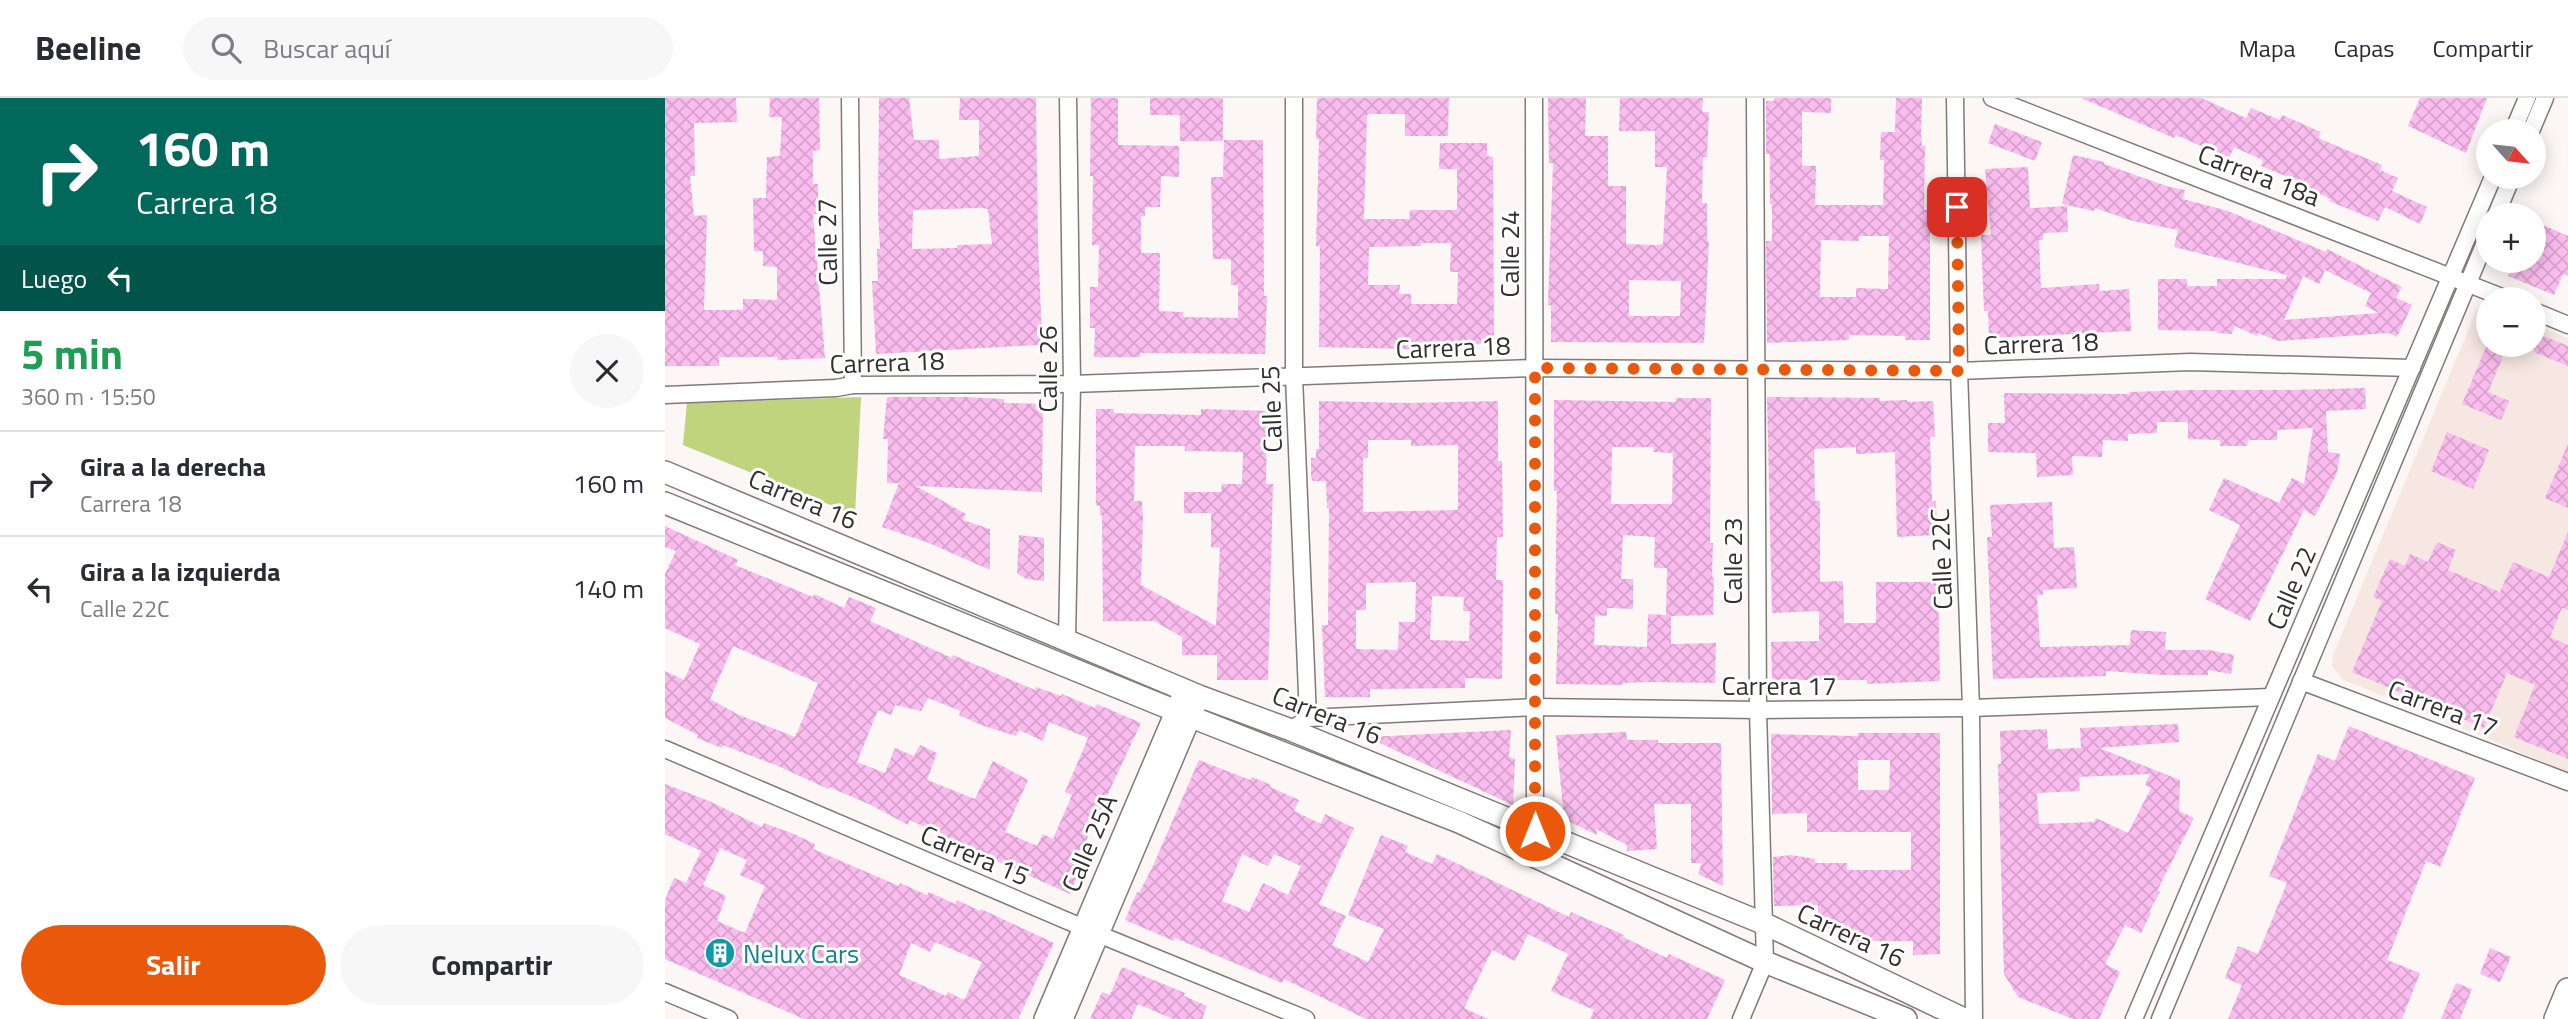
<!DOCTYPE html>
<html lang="es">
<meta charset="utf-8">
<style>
:root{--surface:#fff;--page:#f7f7f7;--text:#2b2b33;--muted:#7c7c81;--line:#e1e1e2;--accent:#ea580c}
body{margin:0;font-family:"Titillium Web",sans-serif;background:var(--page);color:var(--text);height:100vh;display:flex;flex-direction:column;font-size:26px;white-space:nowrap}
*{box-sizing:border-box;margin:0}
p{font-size:23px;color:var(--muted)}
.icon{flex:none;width:38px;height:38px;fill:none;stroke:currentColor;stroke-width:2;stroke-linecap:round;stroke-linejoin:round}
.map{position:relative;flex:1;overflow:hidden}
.details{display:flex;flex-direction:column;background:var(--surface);width:665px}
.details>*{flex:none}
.banner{background:#00695c;color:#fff;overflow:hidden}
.needle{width:46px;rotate:117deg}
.tools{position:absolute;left:1811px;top:21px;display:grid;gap:14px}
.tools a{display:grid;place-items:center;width:70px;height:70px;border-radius:50%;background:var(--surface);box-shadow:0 4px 18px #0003;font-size:35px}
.pin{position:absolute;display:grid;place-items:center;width:60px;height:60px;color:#fff;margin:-30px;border-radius:14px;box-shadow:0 4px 10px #0006}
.me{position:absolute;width:77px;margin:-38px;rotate:0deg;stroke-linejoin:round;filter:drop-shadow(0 0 5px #0008)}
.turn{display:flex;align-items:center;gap:24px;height:147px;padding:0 21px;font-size:32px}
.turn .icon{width:91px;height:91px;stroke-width:2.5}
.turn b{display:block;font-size:49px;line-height:60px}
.then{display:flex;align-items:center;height:66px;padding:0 21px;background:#0003;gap:14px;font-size:26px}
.round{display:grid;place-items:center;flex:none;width:74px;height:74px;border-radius:37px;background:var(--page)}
.summary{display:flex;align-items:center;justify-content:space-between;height:119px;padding:0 21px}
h1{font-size:42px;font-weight:700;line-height:52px;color:#1e9e55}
.primary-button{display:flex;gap:14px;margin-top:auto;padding:14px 21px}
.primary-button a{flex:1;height:80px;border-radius:42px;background:var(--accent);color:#fff;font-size:28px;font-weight:700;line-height:80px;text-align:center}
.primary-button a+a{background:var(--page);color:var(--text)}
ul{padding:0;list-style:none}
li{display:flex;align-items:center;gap:21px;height:105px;padding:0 21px;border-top:2px solid var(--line)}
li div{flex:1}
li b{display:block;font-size:26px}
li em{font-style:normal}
header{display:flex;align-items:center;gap:42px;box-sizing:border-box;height:98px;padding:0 35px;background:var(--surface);border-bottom:2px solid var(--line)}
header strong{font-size:33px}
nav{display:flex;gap:38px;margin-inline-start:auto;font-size:24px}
.search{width:490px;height:63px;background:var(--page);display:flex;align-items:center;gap:18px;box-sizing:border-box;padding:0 24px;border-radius:38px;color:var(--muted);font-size:26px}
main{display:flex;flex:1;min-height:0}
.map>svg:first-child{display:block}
.built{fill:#f6e7e2}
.park{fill:#c0d37d}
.building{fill:url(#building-cross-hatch);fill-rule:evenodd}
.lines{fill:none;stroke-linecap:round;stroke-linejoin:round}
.minor-casing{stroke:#807a78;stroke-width:19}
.tertiary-casing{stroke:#807a78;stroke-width:24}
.secondary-casing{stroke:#807a78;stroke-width:26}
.minor{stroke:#fff;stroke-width:16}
.tertiary{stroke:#fff;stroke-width:21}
.secondary{stroke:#fff;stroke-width:23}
.route{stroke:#ea580c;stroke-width:12;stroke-dasharray:0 21.6}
.labels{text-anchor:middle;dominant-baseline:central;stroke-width:6;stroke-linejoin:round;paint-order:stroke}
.street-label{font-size:26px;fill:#32302f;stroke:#fff}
.culture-label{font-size:26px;fill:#0d838f;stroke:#fff;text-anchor:start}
</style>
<header>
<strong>Beeline</strong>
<div class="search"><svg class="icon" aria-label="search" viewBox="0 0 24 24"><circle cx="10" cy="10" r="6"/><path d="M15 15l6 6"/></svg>Buscar aquí</div>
<nav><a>Mapa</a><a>Capas</a><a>Compartir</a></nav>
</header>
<main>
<section class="details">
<div class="banner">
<div class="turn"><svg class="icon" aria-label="right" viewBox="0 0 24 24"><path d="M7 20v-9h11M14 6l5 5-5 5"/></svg><div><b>160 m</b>Carrera 18</div></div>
<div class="then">Luego<svg class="icon" aria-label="left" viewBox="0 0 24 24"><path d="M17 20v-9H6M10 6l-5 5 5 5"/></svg></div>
</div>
<div class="summary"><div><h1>5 min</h1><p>360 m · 15:50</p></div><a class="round"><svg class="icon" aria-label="close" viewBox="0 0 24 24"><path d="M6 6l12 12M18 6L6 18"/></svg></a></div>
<ul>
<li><svg class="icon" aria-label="right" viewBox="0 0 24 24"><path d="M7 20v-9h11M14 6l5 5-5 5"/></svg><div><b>Gira a la derecha</b><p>Carrera 18</p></div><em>160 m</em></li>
<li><svg class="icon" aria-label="left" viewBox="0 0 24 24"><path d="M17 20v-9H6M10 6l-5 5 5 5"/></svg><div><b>Gira a la izquierda</b><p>Calle 22C</p></div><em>140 m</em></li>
</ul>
<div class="primary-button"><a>Salir</a><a>Compartir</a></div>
</section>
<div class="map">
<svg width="1903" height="921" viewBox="0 0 1903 921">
<defs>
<pattern id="building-cross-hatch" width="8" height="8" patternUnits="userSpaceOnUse" patternTransform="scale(1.75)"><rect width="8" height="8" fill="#fabcee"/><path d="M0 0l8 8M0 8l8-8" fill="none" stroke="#d7a2cc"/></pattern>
</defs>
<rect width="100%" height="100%" fill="#fcf6f4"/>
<path class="built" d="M1821,207l2,1 1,39h45v-21l34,14v434l-226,-93 -10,-13 1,-11 144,-346z"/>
<path class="park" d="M196,299l-6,118 -172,-70 4,-42z"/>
<g class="building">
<path d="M0,0h71l1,24 -43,1 1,53h-5l4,40 13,-1 -3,95h39v-11l34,1v-33l-14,-1v-15h-9l-1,-53h13l1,-41 13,-1 2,-39h-13l1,-19h49l1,52 -7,1v33h5v30h-5l12,144 -47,2v-3h-59v9h-54z"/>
<path d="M214,0h30l5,42h25v19l40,-3v-36h-20l1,-22h76l2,144 4,97 -4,6 -162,9 -4,-73h6l-1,-32h3l-2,-37zM315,110l8,1 4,35 -35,1v3l-45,1 1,-39z"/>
<path d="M426,0h27v47l61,1v31l-18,-1 -1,31h-15v9h-4v37h19l-1,58 24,1v5l55,1v-33h-7v-26h-18l-2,-82h12l1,-37h39l1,156h3l-2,58 -125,-1v4h-46l1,-29h-5v-41h8l1,-42h-7l1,-69h-3z"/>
<path d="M485,0h73v43h-43v-26h-30z"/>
<path d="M652,0h132l-1,38h-43v-22h-37l-1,2 -3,103h45l1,-9h47v-41h-18l1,-26h47v13l6,1 1,182h-13v5l-71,2v3l-91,-2 1,-101h-4l3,-107h-3zM756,145h30l-1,29h8l-1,32h-46v-10h-12l1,-9h-32l1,-38 52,-1z"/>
<path d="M883,0h38l-1,38h23v50h18v58l31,1 6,-1 4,-77h-12v-36h-36l1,-33h83l-1,14h7l-2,45h-4l-1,46h5v38h2l-5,102 -153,-1v-37h-3l5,-142h-4zM964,182l52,1 -1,35h-51z"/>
<path d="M1109,0h57v15l-29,-1v54h14l-1,39h68l1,-45h-4l1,-28h14l1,-34h26l-1,34 1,14h3l-1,64h6v130h-25v-4l-56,-1v5l-82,3 -1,-102h6v-37h-2v-50h-4v-53h8zM1194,138h30l-1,53 -32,-1v9h-36l1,-57 38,1z"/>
<path d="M1416,0h120l45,20 5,-10 29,12 2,-5 39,17 -3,6 64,27 -2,5 18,8 -6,13 35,16 -7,17 -35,-17 -7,14 -49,-20 2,-2 -32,-14 1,-3 -39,-16 2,-6 -29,-13 -5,11 -53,-23 -2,3z"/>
<path d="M1755,0h67l-21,55 -58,-27z"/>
<path d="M1330,26l47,18 -7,19 -47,-18z"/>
<path d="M1408,57l31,7v2l65,23 16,3 -2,9 45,12 98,41 1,-3 75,38 -6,11 16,7 -15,32 -8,-4 -111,8 -20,-8 -1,3 -22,-10 -3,8 -15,-1v-2l-59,-1v-51h29v7h30v-7h69l1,-4 -113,-28 4,-17 -45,-9 -38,-13 -1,3 -32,-7zM1660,172l46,23 -6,13 14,7 -95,7 19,-44 16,8z"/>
<path d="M1363,69l2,41 37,-2 1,26 -25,1v7h-4l2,48 58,-4v7l30,-2 2,42 -142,7 -1,-27h-4l-3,-76h10l-6,-66z"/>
<path d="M1869,123l34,15v40l-5,-2 -9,21 -46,-19 7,-15h19z"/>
<path d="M1869,234l34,14v20l-34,-14z"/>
<path d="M1822,247h21l-20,47 21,9 -8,19 -39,-16z"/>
<path d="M1700,290l1,21 -40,2 2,41 12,2 -3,19 -22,43 -11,-6 -54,111 -45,-22 35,-74 -31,-15 15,-32 55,25 13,-25 12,6 9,-56 -36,2v10h-29l-1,6h-27v-6l-32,-1v-17h-31v11l-29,1v7l-25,-1 -1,17 -30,-1 1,19 -36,2 -1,-24 -48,-1v-29h17l-1,-30 126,1 -1,-2 60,-2h104z"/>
<path d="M222,299h77l40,2v4l39,1 -1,88 -126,-6 50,28 -3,6 27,9v41l-61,-27 -47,-16 17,-44h-12l1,-44h-5z"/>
<path d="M1102,299l113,1v3l27,-1v2l26,-1 2,36h-5l2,64h4l1,34 -40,2 -2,-85 -39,2v-7l-42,2 1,52h5v81l23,-1 1,42h32v-41h62l2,99 -73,3v-4h-95l-1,-38 48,-1v-30l-47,2z"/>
<path d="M1011,300h35l-1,145h3l-1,34h2l-1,38 -42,1v28l45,-1 -1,40 -67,-1 -25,1v2l-67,-1 2,-70h-3l2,-123h-3v-91l122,2zM947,349h42l-1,5 20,1 -1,51h-61zM958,437l32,2 -1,31h13l-1,47 -18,-1 -1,33 -53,-2 1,-30 12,1v-8l26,1v-30h-12z"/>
<path d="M654,303l91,2 88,-2v60h4l1,76h-6l-1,43h7l-1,99 -37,-1v10l-95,1v8h-45l-3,-72h6l1,-117h-2l-1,-27h-13l-2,-4v-19h5v-9h3zM703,342h43v6l47,-1v65l-95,2v-54h5zM751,484l-1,40h-16l-1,28 -42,-1v-39h10v-27zM767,498l32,1 -1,14h7l-1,30 -39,-1z"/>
<path d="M431,311h18v4l87,2v-6l66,2 -1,73h7l-5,196h-51v-25h-35v-18l-28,-16h-51l-1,-106h-2v-9l-4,-1zM470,348h50v5l58,1 -1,32h-20l-1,8h-37v21h27v34l9,1 -4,78 -75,-41 2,-66 -1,-18h-8z"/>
<path d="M1782,334l42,18 -16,39 -42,-18z"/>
<path d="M1903,346v64l-23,-10z"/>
<path d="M1387,404l2,46 20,-1 3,41 -34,2v5h-6l3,52 90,-2 1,-15 35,2 -1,18h44l25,5 -3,19 -23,-4v5h-45l-57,-4v5l-113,3 -6,-142h5l-2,-32z"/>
<path d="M0,428l73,34 -3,5 78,32 1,-3 30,14 5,-11 27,11 -6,13 82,37 1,-3 82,35 1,-3 25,9 1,-2 33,14 2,-4 44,19 -56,120 4,2 -19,49 -78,-35v2l-82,-41 -2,5 -37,-20 -42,-18 -1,2 -50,-23 -55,-21 -1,3 -25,-10 1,-3 -33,-17v-47l19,9 16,-36 -35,-16v-54l11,-23 -11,-4zM68,548l85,37 -23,54 -58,-23 -27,-15zM263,600l33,13 -2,4 22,10 35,11 3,-6 24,11 6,-19 39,16 -23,54 7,3 -19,44 -10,-5 -6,12 -32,-14 23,-52 -35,-19 -18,38 -48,-19 10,-27 -17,-8 -6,11 -19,-8 -10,25 -28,-11 21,-52 13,5 4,-10 26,6z"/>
<path d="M1903,434v78l-6,-2 -12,29 18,8v114l-54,-22 21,-52 -28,-12 -23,55 -132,-56 30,-71 -9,-4 17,-38 15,7 5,-12 18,8 9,-20 19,8 -8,20 52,22 13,-30 36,15z"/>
<path d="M354,437l25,3v43l-18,-2 -9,-6z"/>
<path d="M1513,626l1,18 -80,6 81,32 -1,31 15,7 -37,73 3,1 -11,20 2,1 -10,20 -16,-8 -20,39 15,8 -21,47h-26l-55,-22 -14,-23 -6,-210h3l-1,-33 47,-2 1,20 33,-1 -1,-20zM1485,676l-5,11 6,3 -23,45 -32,-15 -2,4 -55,2 -2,-31 43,-2 -1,-14z"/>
<path d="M1684,628l126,52 -35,89 -14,-6 -39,99 33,13 -18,46h-174l14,-34 -17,-7 13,-32 20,8 29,-71 -18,-7 49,-122 17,7z"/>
<path d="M846,632l-2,27 6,2 -2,46 -146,-68z"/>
<path d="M961,634l1,8h31v3h63l2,143 -25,-12 4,-11h-11v-59h-37l3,45 -30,2v-6l-31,-16 1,6 -33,-16 -8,-84z"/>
<path d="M1193,635h82v221l-27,1v-14h-58l-37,-17v-19l-44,1 -1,-49 18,-2 24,4v4h32v7h64v-38h-104v-19l-35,1 -1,-80 87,2zM1193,662h32l-1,30h-31z"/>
<path d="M534,662l51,20 2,-3 19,8 -1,2 29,13 -5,11 27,13 4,-10 29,14 -35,76 27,12 -14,29 36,17 16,-33 -36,-14 33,-80 27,11 -3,6 27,12 5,-10 132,63 2,-5 53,23 -1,2 44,21 2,-4 56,26 -18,39h-117l4,-9 -43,-19 17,-37 -40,-20 -13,27 -23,-11 -28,58 24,11h-122l-82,-40 -2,4 -107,-45 -1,3 -49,-21 12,-28 2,1 14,-27zM577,756l26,12 6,-12 27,12 -13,29 -25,-12 -14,29 -27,-11z"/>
<path d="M0,686l44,17 53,26 2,-4 30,11 21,10 -2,5 86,37 1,-3 27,12 2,-3 26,12 2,-4 23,11 1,-2 73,34 -36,76h-214l-139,-60v-59l9,-22 12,5 15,-32 -36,-17zM55,750l27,12 -7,15 25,11 -20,47 -28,-12 9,-25 -23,-11zM270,844l47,20 -18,38 -16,-8 -2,4 -47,-21 12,-32 19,9z"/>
<path d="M1825,850l21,9 -11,25 -20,-8z"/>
<path d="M457,869l63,26 -1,3 23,10 -5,13h-29l-35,-15 -7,15h-41l12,-27 8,3z"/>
<path d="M1791,885l16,6 -12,30h-19z"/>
</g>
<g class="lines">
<g class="minor-casing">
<g id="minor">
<path d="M185,0l3,287"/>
<path d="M629,0v278l14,342"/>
<path d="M869,0l1,733"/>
<path d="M1290,0l4,273 12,337 3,311"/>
<path d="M1327,0l515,201"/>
<path d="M1848,33l14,-33"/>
<path d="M1866,33l14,-33"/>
<path d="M1831,117l16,-38"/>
<path d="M1869,213l34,14"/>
<path d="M0,297l171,-7 17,-3 219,-1 463,-16 424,3 231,-9 222,6"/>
<path d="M402,541l5,-255 -4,-286"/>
<path d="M1636,583l267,101"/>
<path d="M626,632l17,-12 227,-11 223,3 213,-2 300,-11"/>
<path d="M0,651l433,185 208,85"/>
<path d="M0,894l64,27"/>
<path d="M1076,921l24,-57 -7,-252 -3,-612"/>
<path d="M1469,921l359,-842"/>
<path d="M1495,921l329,-786"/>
</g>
</g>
<g class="tertiary-casing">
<g id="tertiary">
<path d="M0,374l534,224 92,34 474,194 199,95"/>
<path d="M0,405l511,208 283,111 306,140 141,57"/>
<path d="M380,921l137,-321"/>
<path d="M397,921l133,-314"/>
</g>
</g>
<g class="secondary-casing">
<path id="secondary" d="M1891,921l12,-29"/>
</g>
<use href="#minor" class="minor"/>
<use href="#tertiary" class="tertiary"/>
<use href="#secondary" class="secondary"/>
</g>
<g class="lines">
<path class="route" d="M870,733v-463l424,3 -2,-164"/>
</g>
<defs>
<g id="building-disc" transform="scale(1.575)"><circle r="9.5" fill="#0f9aa8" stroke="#fff"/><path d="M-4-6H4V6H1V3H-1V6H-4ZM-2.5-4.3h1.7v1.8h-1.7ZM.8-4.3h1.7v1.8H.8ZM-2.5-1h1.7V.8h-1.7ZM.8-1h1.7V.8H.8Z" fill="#fff"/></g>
</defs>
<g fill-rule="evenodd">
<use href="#building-disc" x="55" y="855"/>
</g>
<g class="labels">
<g class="street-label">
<text transform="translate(1594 77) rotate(21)">Carrera 18a</text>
<text transform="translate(162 144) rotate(-91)">Calle 27</text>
<text transform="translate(844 156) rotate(-90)">Calle 24</text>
<text transform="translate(1376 245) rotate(-2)">Carrera 18</text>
<text transform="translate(788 249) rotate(-2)">Carrera 18</text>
<text transform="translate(222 264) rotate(-2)">Carrera 18</text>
<text transform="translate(382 271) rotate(-90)">Calle 26</text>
<text transform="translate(606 311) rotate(-92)">Calle 25</text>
<text transform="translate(138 401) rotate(23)">Carrera 16</text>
<text transform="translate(1276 461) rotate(-92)">Calle 22C</text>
<text transform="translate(1067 463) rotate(-90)">Calle 23</text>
<text transform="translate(1626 490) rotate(-67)">Calle 22</text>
<text x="1114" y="587">Carrera 17</text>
<text transform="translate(1778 610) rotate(21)">Carrera 17</text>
<text transform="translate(662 617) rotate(22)">Carrera 16</text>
<text transform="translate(424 745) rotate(-67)">Calle 25A</text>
<text transform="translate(310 757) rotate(23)">Carrera 15</text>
<text transform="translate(1186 837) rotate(25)">Carrera 16</text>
</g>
<g class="culture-label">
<text x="78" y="855">Nelux Cars</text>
</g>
</g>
</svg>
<div class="tools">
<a><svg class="needle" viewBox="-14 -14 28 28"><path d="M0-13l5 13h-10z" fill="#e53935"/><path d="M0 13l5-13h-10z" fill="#7c7c81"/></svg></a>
<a>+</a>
<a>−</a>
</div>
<div class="pin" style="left:1292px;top:109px;background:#d93025"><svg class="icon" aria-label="arrive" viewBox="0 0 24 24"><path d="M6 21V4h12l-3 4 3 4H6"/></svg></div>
<svg class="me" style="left:870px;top:733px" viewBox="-20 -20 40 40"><circle r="17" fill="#ea580c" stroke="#fff" stroke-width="3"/><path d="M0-11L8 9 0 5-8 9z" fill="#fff"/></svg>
</div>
</main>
